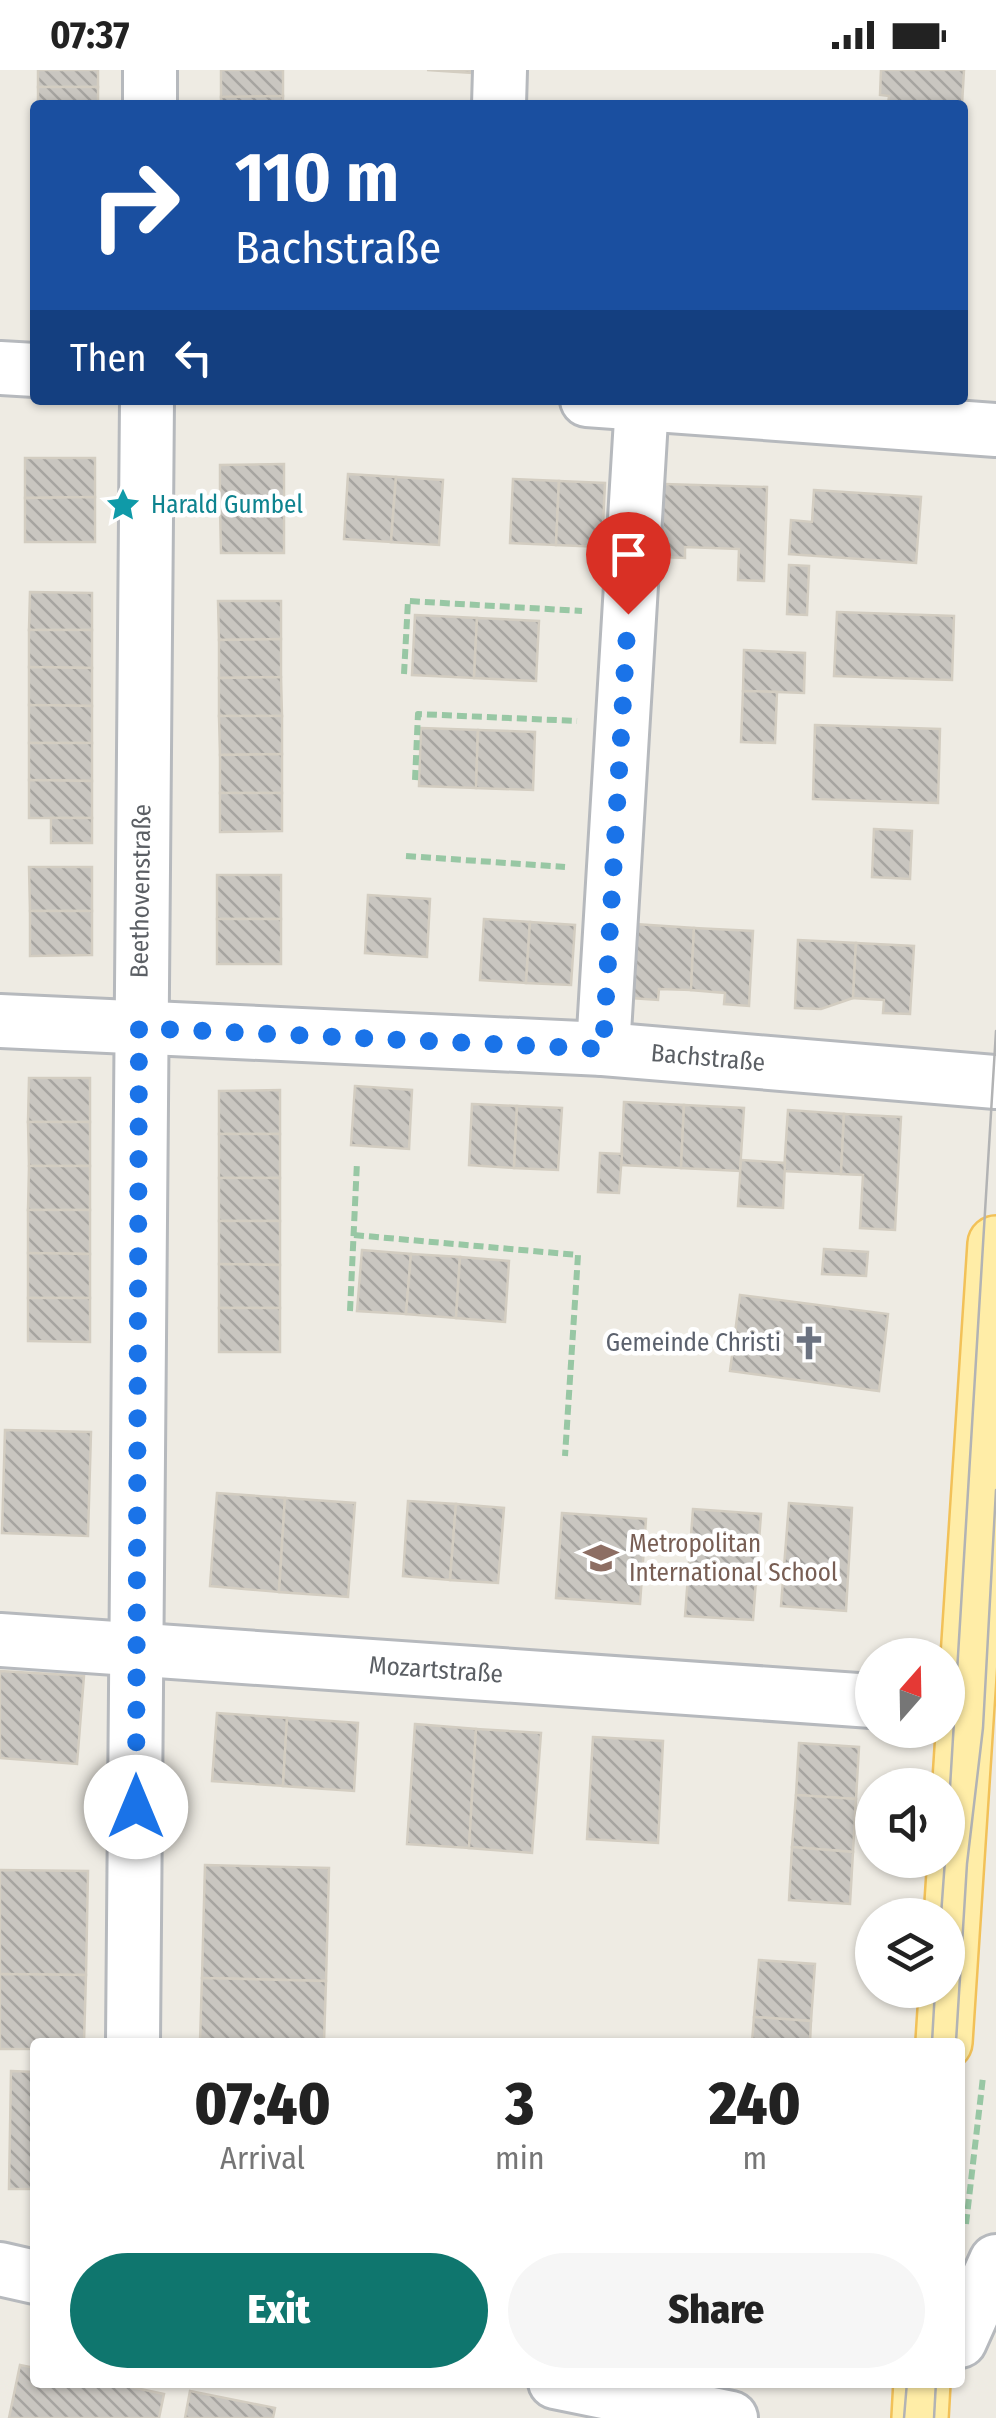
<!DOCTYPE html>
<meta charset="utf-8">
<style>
:root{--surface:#fff;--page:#f6f6f6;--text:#222;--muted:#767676;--accent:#0f766e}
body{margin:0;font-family:"Fira Sans Condensed",sans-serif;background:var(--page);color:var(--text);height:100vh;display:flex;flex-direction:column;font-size:38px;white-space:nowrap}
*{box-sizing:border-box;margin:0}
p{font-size:32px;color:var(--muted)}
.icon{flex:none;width:55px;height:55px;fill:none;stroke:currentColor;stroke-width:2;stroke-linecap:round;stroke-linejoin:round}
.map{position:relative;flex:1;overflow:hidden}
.side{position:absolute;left:30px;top:1968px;width:935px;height:350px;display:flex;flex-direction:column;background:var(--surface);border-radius:10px;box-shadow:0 2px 8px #0004}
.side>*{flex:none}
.banner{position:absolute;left:30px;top:30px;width:938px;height:305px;border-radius:10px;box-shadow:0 2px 8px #0004;background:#1a4fa0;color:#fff;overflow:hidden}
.needle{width:65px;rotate:20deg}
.controls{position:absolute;left:855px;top:1568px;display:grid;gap:20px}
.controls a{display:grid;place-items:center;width:110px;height:110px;border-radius:50%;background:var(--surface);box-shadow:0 2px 8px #0004;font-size:50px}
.pin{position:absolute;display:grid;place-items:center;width:85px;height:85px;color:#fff;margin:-102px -42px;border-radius:50% 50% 50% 0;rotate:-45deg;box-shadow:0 0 10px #0007}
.pin .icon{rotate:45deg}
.me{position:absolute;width:110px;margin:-55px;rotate:0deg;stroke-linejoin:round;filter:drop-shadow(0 0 8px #0008)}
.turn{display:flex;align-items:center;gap:35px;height:210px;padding:0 40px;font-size:45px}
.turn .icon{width:130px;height:130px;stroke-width:2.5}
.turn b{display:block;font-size:70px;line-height:85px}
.then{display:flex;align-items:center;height:95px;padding:0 40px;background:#0003;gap:20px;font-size:38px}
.eta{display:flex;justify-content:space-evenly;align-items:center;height:170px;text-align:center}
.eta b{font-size:60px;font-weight:800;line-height:70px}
.cta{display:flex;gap:20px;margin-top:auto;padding:20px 40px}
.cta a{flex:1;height:115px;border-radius:60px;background:var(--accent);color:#fff;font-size:40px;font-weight:800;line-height:115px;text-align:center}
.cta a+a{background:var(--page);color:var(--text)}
.status{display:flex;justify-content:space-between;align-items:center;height:70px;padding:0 50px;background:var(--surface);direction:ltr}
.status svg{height:28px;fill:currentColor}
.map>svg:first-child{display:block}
.building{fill:url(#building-back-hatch);stroke:#d3cdc1;stroke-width:2.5}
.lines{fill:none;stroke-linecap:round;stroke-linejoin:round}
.minor-casing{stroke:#b6b9bd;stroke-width:58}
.major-casing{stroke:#f2c158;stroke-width:60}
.path{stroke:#98c7a4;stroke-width:6;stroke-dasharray:10 5;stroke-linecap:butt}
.minor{stroke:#fff;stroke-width:52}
.major{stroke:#ffeda7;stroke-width:55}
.tram{stroke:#b2b3b4;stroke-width:2.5}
.route{stroke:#1a73e8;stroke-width:18;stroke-dasharray:0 32.4}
.labels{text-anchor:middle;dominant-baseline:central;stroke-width:9;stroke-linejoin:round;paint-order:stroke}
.culture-label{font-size:25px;fill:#0d838f;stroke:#fff;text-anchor:start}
.street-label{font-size:25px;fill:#5b5f64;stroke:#fff}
.worship-label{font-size:25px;fill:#5b616d;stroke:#fff;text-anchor:end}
.education-label{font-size:25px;fill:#785e54;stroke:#fff;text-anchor:start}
</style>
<div class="status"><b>07:37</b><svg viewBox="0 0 49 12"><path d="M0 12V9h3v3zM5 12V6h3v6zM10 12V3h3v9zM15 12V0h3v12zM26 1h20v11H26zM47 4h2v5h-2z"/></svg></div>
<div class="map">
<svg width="996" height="2348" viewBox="0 0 996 2348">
<defs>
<pattern id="building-back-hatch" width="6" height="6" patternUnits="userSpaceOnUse" patternTransform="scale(2.5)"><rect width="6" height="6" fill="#c9c6c0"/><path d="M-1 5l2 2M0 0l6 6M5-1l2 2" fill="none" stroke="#a6a4a0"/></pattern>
</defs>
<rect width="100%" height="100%" fill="#eeebe3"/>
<g class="building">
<rect x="38" y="0" width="60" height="17"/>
<path d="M221,0h62v26l-62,1z"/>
<path d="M427,0h60v4z"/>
<path d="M881,0h83l-2,35h-74l1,-9 -9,-1z"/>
<rect x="38" y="17" width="60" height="18"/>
<path d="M283,26v9h-62v-8z"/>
<path d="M25,388h70v39l-70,1z"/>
<path d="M284,394v44l-64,1v-44z"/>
<path d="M348,404l48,3 -5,65 -47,-3z"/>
<path d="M396,407l47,3 -4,65 -48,-3z"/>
<path d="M513,409l46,2 -3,64 -46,-2z"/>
<path d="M559,411l46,2 -3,64 -46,-2z"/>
<path d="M664,414l103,3 -3,94 -26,-1 1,-31 -54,-2v11l-24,-1z"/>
<path d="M814,420l107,7 -5,66 -127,-9 2,-34 21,2z"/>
<path d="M95,427v45h-70v-44z"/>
<path d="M284,438v45h-63l-1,-44z"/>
<path d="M789,495l20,1 -2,49 -20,-1z"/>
<path d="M30,522l62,1v37h-63z"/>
<path d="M218,531h63v38l-62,1z"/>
<path d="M837,542l117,4 -2,64 -118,-4z"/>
<path d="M415,545l62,3 -3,60 -62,-3z"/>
<path d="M477,548l62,3 -3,60 -62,-3z"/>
<path d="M29,560h63v38l-63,-1z"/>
<path d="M281,569v38l-62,1v-38z"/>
<path d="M744,580l61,3 -1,40 -61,-2z"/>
<path d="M29,597l63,1v38l-63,-1z"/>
<path d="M281,607l1,39h-63v-38z"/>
<path d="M743,621l34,1 -2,51 -34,-1z"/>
<path d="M29,635l63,1v37h-63z"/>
<path d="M219,646h63v38l-62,1z"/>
<path d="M815,655l125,4 -2,74 -125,-4z"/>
<path d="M421,658l57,2 -2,58 -57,-2z"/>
<path d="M478,660l57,2 -2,58 -57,-2z"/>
<path d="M29,673h63v38l-63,-1z"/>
<path d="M282,684v39h-62v-38z"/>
<path d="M29,710l63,1v37h-63z"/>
<path d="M220,723h62v38l-62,1z"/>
<rect x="51" y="748" width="41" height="25"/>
<path d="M874,759l38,2 -2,48 -38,-2z"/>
<path d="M29,797h63v44h-62z"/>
<rect x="217" y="805" width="64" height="44"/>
<path d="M368,825l62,4 -3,58 -62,-4z"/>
<path d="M30,841h62v44l-62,1z"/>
<rect x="217" y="849" width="64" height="45"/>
<path d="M484,849l46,3 -4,61 -46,-3z"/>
<path d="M530,852l45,3 -4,60 -45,-2z"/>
<path d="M635,854l59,4 -3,62 -32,-1 -1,11 -27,-2z"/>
<path d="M694,858l59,3 -4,75 -25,-2 1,-11 -34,-3z"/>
<path d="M798,870l58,3 -3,55 -32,11 -26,-1z"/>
<path d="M856,873l58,3 -4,68 -27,-1 1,-13 -31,-2z"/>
<path d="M29,1008h61v44h-62z"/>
<path d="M355,1016l57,4 -3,59 -58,-4z"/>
<path d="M280,1020v44h-61v-43z"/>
<path d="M624,1032l60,3 -3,63 -60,-3z"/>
<path d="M472,1034l45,2 -3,62 -45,-3z"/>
<path d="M684,1035l60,3 -4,63 -59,-3z"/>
<path d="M517,1036l45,2 -4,62 -44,-2z"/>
<path d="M788,1040l56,4 -3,60 -57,-3z"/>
<path d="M844,1044l57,3 -6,113 -35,-2 3,-53 -22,-1z"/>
<path d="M28,1052h62v44h-61z"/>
<rect x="219" y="1064" width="61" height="44"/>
<path d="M600,1083l22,1 -3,39 -21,-1z"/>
<path d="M741,1090l44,3 -2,45 -45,-2z"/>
<path d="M29,1096h61v44h-62z"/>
<rect x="219" y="1108" width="61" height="43"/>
<path d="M28,1140h62v44l-62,-1z"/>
<path d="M219,1151h61v44l-61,-1z"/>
<path d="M824,1179l44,3 -2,24 -44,-2z"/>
<path d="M362,1180l49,4 -5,60 -49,-3z"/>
<path d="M28,1183l62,1v44h-62z"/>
<path d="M411,1184l49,3 -4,61 -50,-4z"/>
<path d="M460,1187l49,4 -4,61 -49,-4z"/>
<path d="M219,1194l61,1v43h-61z"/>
<path d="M740,1225l148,19 -9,77 -149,-20z"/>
<path d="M28,1228h62v44l-62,-1z"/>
<rect x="219" y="1238" width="61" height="44"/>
<path d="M5,1360l86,2 -3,104 -86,-3z"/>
<path d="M217,1423l68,5 -6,94 -69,-6z"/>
<path d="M285,1428l70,5 -7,94 -69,-5z"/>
<path d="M408,1431l48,3 -6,76 -47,-4z"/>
<path d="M789,1433l63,5 -6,103 -65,-5z"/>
<path d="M456,1434l48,4 -6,75 -48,-3z"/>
<path d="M693,1439l68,5 -8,106 -68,-4z"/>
<path d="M562,1443l84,6 -6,85 -84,-6z"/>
<path d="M0,1601l84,5 -7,88 -77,-6z"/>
<path d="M217,1643l70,5 -4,68 -71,-5z"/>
<path d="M287,1648l71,5 -4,68 -71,-5z"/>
<path d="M415,1654l61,5 -7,119 -62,-4z"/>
<path d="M476,1659l65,4 -9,120 -63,-5z"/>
<path d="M593,1667l70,4 -5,102 -71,-4z"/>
<path d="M799,1673l60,4 -3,52 -60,-4z"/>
<path d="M796,1725l60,4 -3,53 -61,-5z"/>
<path d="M792,1777l61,5 -3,52 -61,-4z"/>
<path d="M205,1795l124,3 -3,113 -124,-3z"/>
<path d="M0,1800l88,1 -2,104 -86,-1z"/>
<path d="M759,1890l56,4 -4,57 -57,-4z"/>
<path d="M0,1904l86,1 -2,67h-49v7h-35z"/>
<path d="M202,1908l124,3 -2,61h-124z"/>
<path d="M754,1947l57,4 -1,21h-58z"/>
<path d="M11,2001l24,1v117h-26z"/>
<path d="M20,2295l15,3v14h97l-1,5 33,7 -5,24h-150z"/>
<path d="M190,2321l85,17 -2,10h-88z"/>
</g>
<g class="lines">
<g class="minor-casing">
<g id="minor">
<path d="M150,35v-35"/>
<path d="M499,35l1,-35"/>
<path d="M0,298l35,2"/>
<path d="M587,330l409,30"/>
<path d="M0,951l603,28 393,33"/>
<path d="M603,979l39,-646"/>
<path d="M0,1570l872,61"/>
<path d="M133,1972l14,-1642"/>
<path d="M0,2199l35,8"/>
<path d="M960,2271l36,-80"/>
<path d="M555,2312l176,36"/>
</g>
</g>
<g class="major-casing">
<g id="major">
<path d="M944,1972l52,-798"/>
<path d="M920,2348l2,-36"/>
</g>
</g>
<g class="path">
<path d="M404,604l4,-73 174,10"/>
<path d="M415,710l3,-66 159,7"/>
<path d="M406,786l159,11"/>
<path d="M354,1165l224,20 -13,201"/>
<path d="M350,1241l7,-149"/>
<path d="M966,2154l17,-147"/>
</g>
<use href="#minor" class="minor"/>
<use href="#major" class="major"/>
<g class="tram">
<path d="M948,1750l48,-789"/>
<path d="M941,1845l4,-55"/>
<path d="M932,1972l3,-52"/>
<path d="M956,1972l11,-178 16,-136 13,-238"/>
<path d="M904,2348l3,-36"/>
<path d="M934,2348l2,-36"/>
</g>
</g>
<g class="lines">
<path class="route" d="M136,1737l3,-779 464,21 25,-435"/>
</g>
<defs>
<g id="sight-bare" transform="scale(2.7)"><path d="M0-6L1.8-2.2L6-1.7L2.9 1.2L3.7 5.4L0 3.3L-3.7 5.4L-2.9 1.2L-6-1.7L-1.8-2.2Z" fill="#0f9aa8" stroke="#fff" stroke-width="2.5" paint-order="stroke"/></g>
<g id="church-bare" transform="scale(2.7)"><path d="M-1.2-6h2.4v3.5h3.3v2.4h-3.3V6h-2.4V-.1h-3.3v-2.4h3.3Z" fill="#6b7280" stroke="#fff" stroke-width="2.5" paint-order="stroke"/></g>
<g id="school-bare" transform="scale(2.7)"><path d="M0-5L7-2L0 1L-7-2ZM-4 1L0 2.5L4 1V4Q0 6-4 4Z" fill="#8d6e63" stroke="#fff" stroke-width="2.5" paint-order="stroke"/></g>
</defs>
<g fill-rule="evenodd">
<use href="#sight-bare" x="123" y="435"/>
<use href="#church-bare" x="809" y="1273"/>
<use href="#school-bare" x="601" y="1488"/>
</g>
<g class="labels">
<g class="culture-label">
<text x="151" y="435">Harald Gumbel</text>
</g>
<g class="street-label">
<text transform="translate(141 821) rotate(-89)">Beethovenstraße</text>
<text transform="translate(708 988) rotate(5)">Bachstraße</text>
<text transform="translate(436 1600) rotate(4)">Mozartstraße</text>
</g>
<g class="worship-label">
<text x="781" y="1273">Gemeinde Christi</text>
</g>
<g class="education-label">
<text x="629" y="1474">Metropolitan<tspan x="629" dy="29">International School</tspan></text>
</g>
</g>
</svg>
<div class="controls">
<a><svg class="needle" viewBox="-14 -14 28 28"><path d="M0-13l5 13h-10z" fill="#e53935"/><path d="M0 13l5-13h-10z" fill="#767676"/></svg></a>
<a><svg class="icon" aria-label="sound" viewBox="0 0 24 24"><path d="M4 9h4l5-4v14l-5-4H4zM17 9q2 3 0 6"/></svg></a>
<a><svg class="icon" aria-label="layers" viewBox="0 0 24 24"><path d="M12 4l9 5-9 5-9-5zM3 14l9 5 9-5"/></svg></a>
</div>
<div class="pin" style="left:628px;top:544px;background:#d93025"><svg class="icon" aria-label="arrive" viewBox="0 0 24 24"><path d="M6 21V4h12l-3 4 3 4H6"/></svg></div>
<svg class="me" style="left:136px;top:1737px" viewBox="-20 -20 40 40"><circle r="19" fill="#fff"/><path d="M0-13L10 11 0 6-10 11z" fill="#1a73e8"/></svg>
<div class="banner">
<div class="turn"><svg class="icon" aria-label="right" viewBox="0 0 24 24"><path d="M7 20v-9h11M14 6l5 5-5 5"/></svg><div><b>110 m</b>Bachstraße</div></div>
<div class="then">Then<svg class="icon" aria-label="left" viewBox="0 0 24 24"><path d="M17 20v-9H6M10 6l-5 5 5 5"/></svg></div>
</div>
<section class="side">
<div class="eta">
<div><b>07:40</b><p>Arrival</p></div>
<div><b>3</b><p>min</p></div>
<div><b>240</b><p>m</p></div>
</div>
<div class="cta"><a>Exit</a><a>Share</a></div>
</section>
</div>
